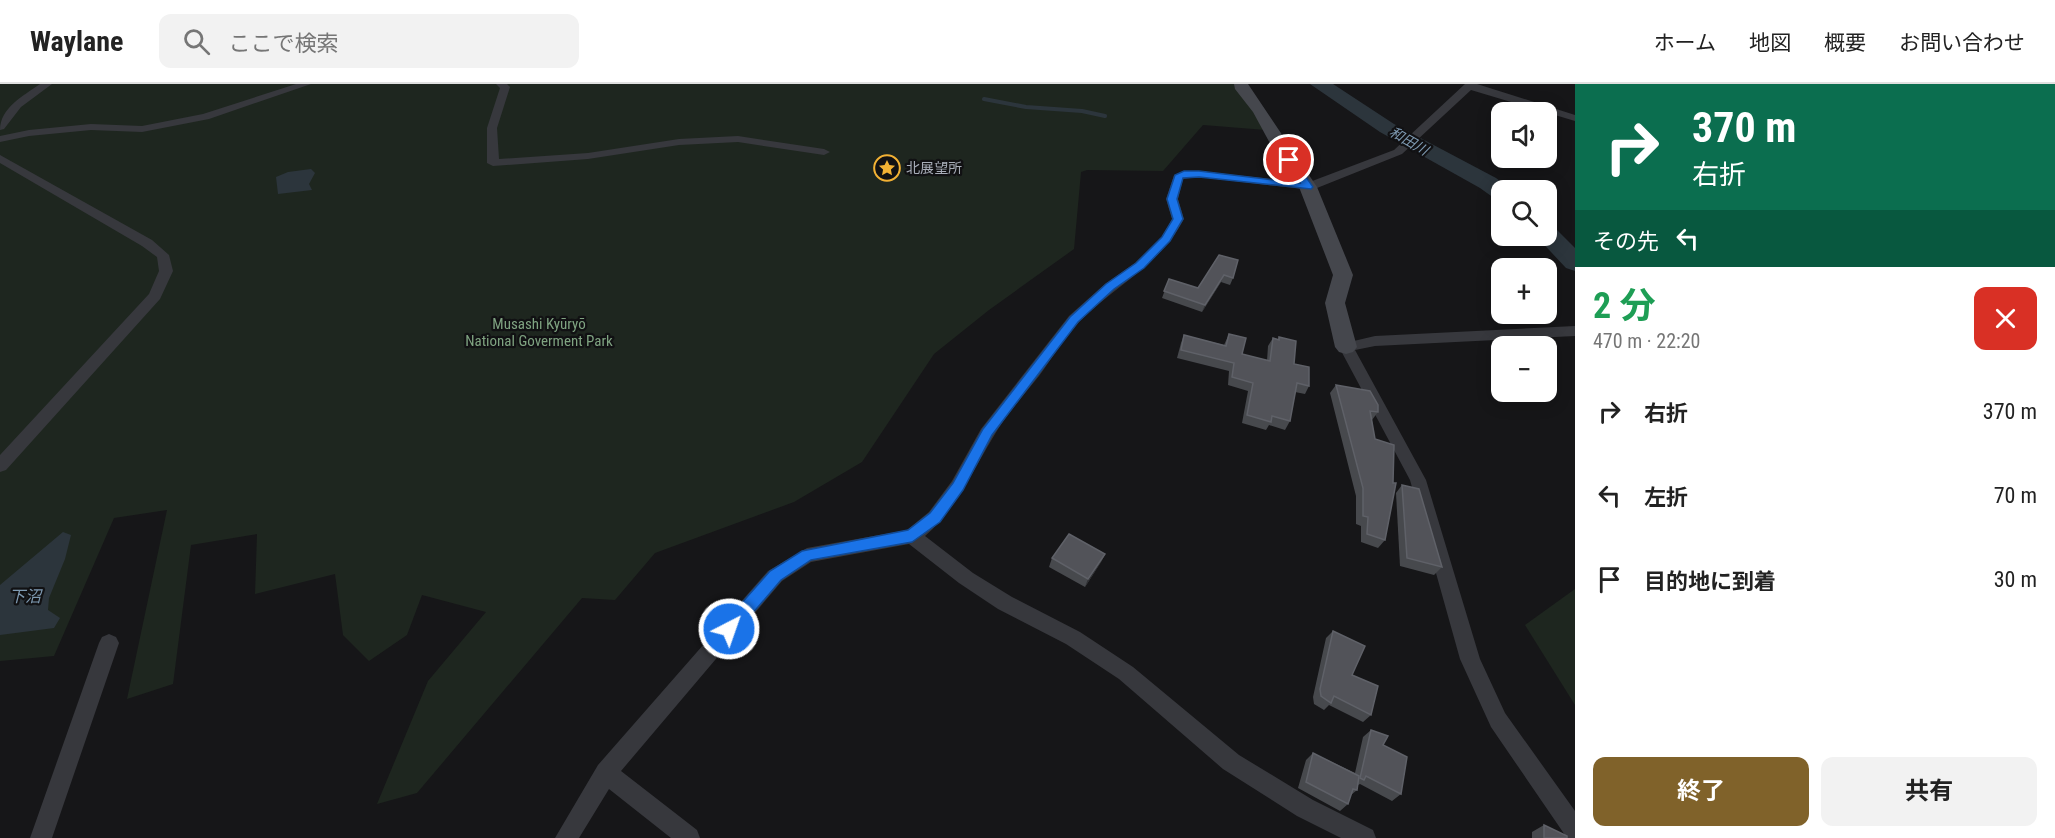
<!DOCTYPE html>
<html lang="ja">
<meta charset="utf-8">
<style>
:root{--surface:#fff;--page:#f2f2f2;--text:#222;--muted:#767676;--line:#e0e0e0;--accent:#80622a}
body{margin:0;font-family:"Roboto Condensed","Noto Sans JP",sans-serif;background:var(--page);color:var(--text);height:100vh;display:flex;flex-direction:column;font-size:22px;white-space:nowrap}
*{box-sizing:border-box;margin:0}
p{font-size:20px;color:var(--muted)}
.icon{flex:none;width:33px;height:33px;fill:none;stroke:currentColor;stroke-width:2;stroke-linecap:round;stroke-linejoin:round}
.map{position:relative;flex:1;overflow:hidden}
.details{display:flex;flex-direction:column;background:var(--surface);width:480px}
.details>*{flex:none}
.banner{background:#0b6e4f;color:#fff;overflow:hidden}
.controls{position:absolute;left:1491px;top:18px;display:grid;gap:12px}
.controls a{display:grid;place-items:center;width:66px;height:66px;border-radius:12px;background:var(--surface);box-shadow:0 3px 15px #0003;font-size:30px}
.pin{position:absolute;display:grid;place-items:center;width:51px;height:51px;color:#fff;margin:-26px;border:3px solid #fff;border-radius:50%;box-shadow:0 2px 6px #0007}
.me{position:absolute;width:66px;margin:-33px;rotate:41deg;stroke-linejoin:round;filter:drop-shadow(0 0 4px #0008)}
.turn{display:flex;align-items:center;gap:21px;height:126px;padding:0 18px;font-size:27px}
.turn .icon{width:78px;height:78px;stroke-width:2.5}
.turn b{display:block;font-size:42px;line-height:51px}
.then{display:flex;align-items:center;height:57px;padding:0 18px;background:#0003;gap:12px;font-size:22px}
.round{display:grid;place-items:center;flex:none;width:63px;height:63px;border-radius:12px;background:var(--page)}
.headline{display:flex;align-items:center;justify-content:space-between;height:102px;padding:0 18px}
h1{font-size:36px;font-weight:700;line-height:45px;color:#1e9e55}
.button{display:flex;gap:12px;margin-top:auto;padding:12px 18px}
.button a{flex:1;height:69px;border-radius:12px;background:var(--accent);color:#fff;font-size:24px;font-weight:700;line-height:69px;text-align:center}
.button a+a{background:var(--page);color:var(--text)}
ul{padding:0;list-style:none}
li{display:flex;align-items:center;gap:18px;height:84px;padding:0 18px}
li div{flex:1}
li b{display:block;font-size:22px}
li em{font-style:normal}
header{display:flex;align-items:center;gap:36px;box-sizing:border-box;height:84px;padding:0 30px;background:var(--surface);border-bottom:2px solid var(--line)}
header strong{font-size:28px}
nav{display:flex;gap:33px;margin-inline-start:auto;font-size:21px}
.search{width:420px;height:54px;background:var(--page);display:flex;align-items:center;gap:15px;box-sizing:border-box;padding:0 21px;border-radius:12px;color:var(--muted);font-size:22px}
main{display:flex;flex:1;min-height:0}
.map>svg:first-child{display:block}
.green{fill:#1e261f}
.water{fill:#2c353c}
.lines{fill:none;stroke-linecap:round;stroke-linejoin:round}
.stream{stroke:#2c353c;stroke-width:4}
.river{fill:#2c353c;fill-rule:evenodd}
.street{fill:#37383d;fill-rule:evenodd}
.secondary{fill:#45474d;fill-rule:evenodd}
.wall{fill:#47494d}
.shaded-wall{fill:#2f3033}
.building{fill:#525359;stroke:#5f6168;stroke-width:1.5}
.route{fill:#1a73e8;stroke:#114b97;stroke-width:1.5}
.labels{text-anchor:middle;dominant-baseline:central;stroke-width:4.5;stroke-linejoin:round;paint-order:stroke}
.far-water-label{font-size:14px;font-style:italic;fill:#7f9bb3;stroke:#111113}
.far-poi-label{font-size:14px;fill:#a8adb8;stroke:#111113;text-anchor:start}
.park-label{font-size:15px;fill:#7fa381;stroke:#111113}
.water-label{font-size:16px;font-style:italic;fill:#7f9bb3;stroke:#111113}
</style>
<header>
<strong>Waylane</strong>
<div class="search"><svg class="icon" aria-label="search" viewBox="0 0 24 24"><circle cx="10" cy="10" r="6"/><path d="M15 15l6 6"/></svg>ここで検索</div>
<nav><a>ホーム</a><a>地図</a><a>概要</a><a>お問い合わせ</a></nav>
</header>
<main>
<div class="map">
<svg width="1575" height="754" viewBox="0 0 1575 754">
<rect width="100%" height="100%" fill="#161618"/>
<g class="green">
<path d="M0,0h1236l30,46 -63,-5 -40,46 -76,-1 -6,2 -7,77 -85,61 -55,44 -72,108 -68,40 -139,51 -40,47 -33,-2 -165,195 -40,11 51,-123 58,-69 -64,-17 -15,40 -38,26 -26,-26 -8,-61 -80,20 2,-60 -66,11 -18,139 -46,15 40,-189 -53,8 -60,138 -54,5z"/>
<path d="M1575,505v116l-50,-80z"/>
</g>
<g class="water">
<path d="M311,85l4,4 -6,11 3,6 -34,4 -2,-17 12,-5z"/>
<path d="M63,448l8,3 -6,24 -16,39 -1,12 12,8 -6,10 -54,7v-50z"/>
</g>
<g class="lines">
<path class="stream" d="M984,15l42,8 56,4 23,5"/>
<g class="river">
<path d="M1310,0h23l61,40 102,54 16,12h-10v10l-8,-2 -14,-10 -100,-56z"/>
<path d="M1546,141l8,2 21,21v23l-9,-3 -30,-32h10z"/>
</g>
<g class="street">
<path d="M40,0h12l-31,23 -17,22 -4,1c0,-22 23,-34 40,-46z"/>
<path d="M296,0h15l-102,35 -67,13 -51,-2 -62,6 -29,6v-6l29,-6 62,-6 51,2 61,-12z"/>
<path d="M496,0h11l3,3 -13,41 2,31 89,-6 91,-14 59,-3 86,13 6,3 -6,3 -86,-13 -59,3 -91,14 -95,7 -6,-3v-35l13,-40z"/>
<path d="M1465,0h12l98,31v6l-104,-31 -69,64 -90,36 -113,-13 -16,2 -5,20 6,20c-25,47 -67,65 -104,102 -15,16 -28,37 -41,55 -16,20 -34,40 -47,63 -21,35 -36,70 -67,97l48,37 39,24 68,35 53,35 106,88 74,45 60,30 3,8h-35l-44,-22 -74,-47 -104,-90 -53,-35 -68,-35 -39,-26 -50,-39 -98,18 -29,19 -161,190 76,59 3,8h-29l-62,-49 -30,49h-24l43,-73 170,-194 39,-23 100,-18 22,-18 23,-31 29,-52 88,-113 36,-32 30,-21 27,-26 10,-18 -6,-20 8,-24 10,-4h15l108,12 87,-33z"/>
<path d="M0,71l152,85 17,15 4,16 -13,28 -154,171 -6,2v-17l149,-161 10,-23 -2,-14 -15,-11 -142,-83z"/>
<path d="M1575,242v10l-200,10 -20,4 71,130 54,179 25,54 70,98v27h-8l-76,-111 -31,-68 -50,-179 -71,-133 2,-3 34,-8z"/>
<path d="M109,550l7,3 3,6 -67,195h-22l69,-195 3,-6z"/>
</g>
<path class="secondary" d="M1234,0h14l69,103 36,88 -8,28 12,44 -4,5 -7,2 -7,-2 -4,-5 -10,-44 8,-28 -34,-88 -27,-40 -19,-35 -18,-23z"/>
</g>
<g class="wall">
<path d="M1219,171l14,23 -3,7 -9,-3 -19,30 -40,-14 7,-19 29,9z"/>
<path d="M1229,250l13,20 25,7 1,-15 5,-8 5,1 1,-2 15,27 15,22 -4,8 -10,-2 -5,29 -5,9 -16,-5 -3,5 -24,-7 6,-32 -20,-6 1,-14 -52,-13 4,-15 3,-8 40,10z"/>
<path d="M1336,301l42,27 -6,8 13,120 -7,8 -17,-6v-16l-5,-2v-28l-26,-103z"/>
<path d="M1402,401l40,82 -8,8 -34,-9 -4,-73z"/>
<path d="M1105,470l-4,8 -16,25 -36,-20 3,-9z"/>
<path d="M1333,547l19,44 19,40 -8,7 -34,-17 -5,5 -10,-6 -1,-7 13,-59z"/>
<path d="M1371,646l12,15 18,49 -9,7 -32,-17 -2,1 -1,5 -6,5 -3,9 -8,7 -42,-23 8,-28 7,-7 42,20 8,-36z"/>
<path d="M1544,741l23,13h-35v-6z"/>
</g>
<g class="shaded-wall">
<path d="M1224,191l-3,7 -19,30 3,-7z"/>
<path d="M1105,470l-4,8 -16,25 3,-8z"/>
</g>
<g class="building">
<path d="M1219,171l19,5 -5,18 -9,-3 -19,30 -41,-14 5,-12 29,9z"/>
<path d="M1229,250l17,4 -4,16 28,7 3,-23 6,2v-3l17,4 -2,23 15,3v19l-12,-3 -7,38 -18,-5 -1,6 -24,-7 6,-32 -21,-6 2,-14 -53,-13 3,-15 42,11z"/>
<path d="M1336,301l34,6 8,14v7l-8,-1 5,28 19,6 -1,38h3l-11,57 -18,-6 1,-17 -5,-1v-28z"/>
<path d="M1402,401l17,4 23,78 -35,-9z"/>
<path d="M1069,450l36,20 -17,25 -36,-21z"/>
<path d="M1333,547l32,15 -13,29 26,11 -7,29 -37,-19 -3,7 -10,-7 -1,-7z"/>
<path d="M1371,646l17,6 -5,9 24,12 -6,37 -35,-18 -2,4 -4,-2z"/>
<path d="M1313,669l46,23 -2,14 -4,-1 -5,15 -42,-22z"/>
<path d="M1544,741l23,11v2h-23z"/>
</g>
<path class="route" d="M1286,74h7l20,29 -2,2 -112,-12 -16,1 -6,21 6,20 -13,22 -26,27 -30,21 -36,33 -86,113 -29,55 -23,32 -28,20 -101,18 -30,20 -46,54 -6,2 -6,-2 -2,-5 2,-5 47,-53 32,-20 106,-21 22,-17 23,-30 30,-54 87,-112 36,-33 30,-21 26,-26 11,-18 -6,-20 8,-24 9,-4h15l101,12 -15,-23z"/>
<defs>
<g id="sight-ring" transform="scale(1.35)"><circle r="9.5" fill="#111113" stroke="#f2b134" stroke-width="1.5"/><path d="M0-6L1.8-2.2L6-1.7L2.9 1.2L3.7 5.4L0 3.3L-3.7 5.4L-2.9 1.2L-6-1.7L-1.8-2.2Z" fill="#f2b134"/></g>
</defs>
<g fill-rule="evenodd">
<use href="#sight-ring" x="887" y="84"/>
</g>
<g class="labels">
<g class="far-water-label">
<text transform="translate(1409 57) rotate(30)">和田川</text>
</g>
<g class="far-poi-label">
<text x="906" y="84">北展望所</text>
</g>
<g class="park-label">
<text x="539" y="240">Musashi Kyūryō<tspan x="539" dy="17">National Goverment Park</tspan></text>
</g>
<g class="water-label">
<text x="25" y="512">下沼</text>
</g>
</g>
</svg>
<div class="controls">
<a><svg class="icon" aria-label="sound" viewBox="0 0 24 24"><path d="M4 9h4l5-4v14l-5-4H4zM17 9q2 3 0 6"/></svg></a>
<a><svg class="icon" aria-label="search" viewBox="0 0 24 24"><circle cx="10" cy="10" r="6"/><path d="M15 15l6 6"/></svg></a>
<a>+</a>
<a>−</a>
</div>
<div class="pin" style="left:1289px;top:76px;background:#d93025"><svg class="icon" aria-label="arrive" viewBox="0 0 24 24"><path d="M6 21V4h12l-3 4 3 4H6"/></svg></div>
<svg class="me" style="left:729px;top:545px" viewBox="-20 -20 40 40"><circle r="17" fill="#1a73e8" stroke="#fff" stroke-width="3"/><path d="M0-11L8 9 0 5-8 9z" fill="#fff"/></svg>
</div>
<section class="details">
<div class="banner">
<div class="turn"><svg class="icon" aria-label="right" viewBox="0 0 24 24"><path d="M7 20v-9h11M14 6l5 5-5 5"/></svg><div><b>370 m</b>右折</div></div>
<div class="then">その先<svg class="icon" aria-label="left" viewBox="0 0 24 24"><path d="M17 20v-9H6M10 6l-5 5 5 5"/></svg></div>
</div>
<div class="headline"><div><h1>2 分</h1><p>470 m · 22:20</p></div><a class="round" style="background:#d93025;color:#fff"><svg class="icon" aria-label="close" viewBox="0 0 24 24"><path d="M6 6l12 12M18 6L6 18"/></svg></a></div>
<ul>
<li><svg class="icon" aria-label="right" viewBox="0 0 24 24"><path d="M7 20v-9h11M14 6l5 5-5 5"/></svg><div><b>右折</b></div><em>370 m</em></li>
<li><svg class="icon" aria-label="left" viewBox="0 0 24 24"><path d="M17 20v-9H6M10 6l-5 5 5 5"/></svg><div><b>左折</b></div><em>70 m</em></li>
<li><svg class="icon" aria-label="arrive" viewBox="0 0 24 24"><path d="M6 21V4h12l-3 4 3 4H6"/></svg><div><b>目的地に到着</b></div><em>30 m</em></li>
</ul>
<div class="button"><a>終了</a><a>共有</a></div>
</section>
</main>
